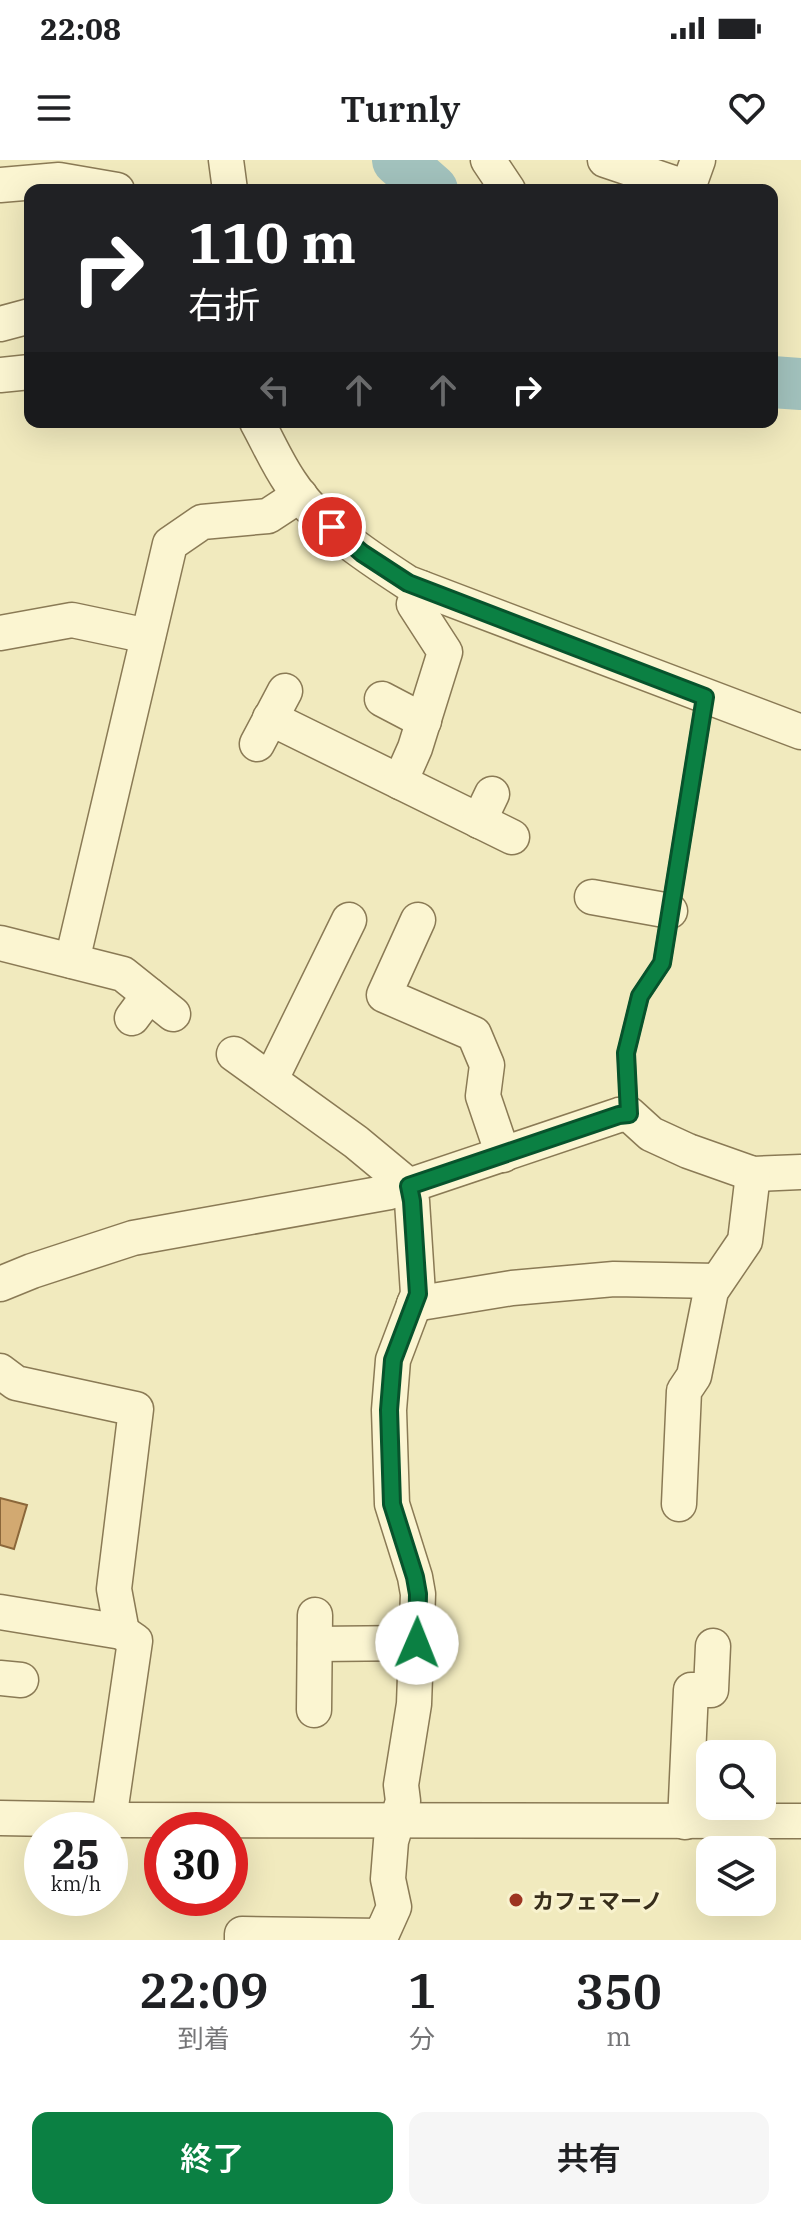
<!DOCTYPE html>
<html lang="ja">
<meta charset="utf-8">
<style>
:root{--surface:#fff;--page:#f6f6f6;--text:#202124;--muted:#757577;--accent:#0b8043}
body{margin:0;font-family:"IBM Plex Serif","Noto Sans JP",serif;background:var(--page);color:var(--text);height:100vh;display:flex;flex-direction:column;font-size:30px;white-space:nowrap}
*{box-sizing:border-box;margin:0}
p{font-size:26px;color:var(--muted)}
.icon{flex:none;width:44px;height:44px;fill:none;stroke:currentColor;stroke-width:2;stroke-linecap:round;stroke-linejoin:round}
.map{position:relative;height:1780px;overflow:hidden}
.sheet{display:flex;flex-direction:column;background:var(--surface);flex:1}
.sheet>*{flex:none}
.guide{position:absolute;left:24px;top:24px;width:754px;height:244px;border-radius:16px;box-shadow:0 8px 32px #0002;background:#202124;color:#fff;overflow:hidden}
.fabs{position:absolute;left:696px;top:1580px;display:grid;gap:16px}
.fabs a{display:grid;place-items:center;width:80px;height:80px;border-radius:16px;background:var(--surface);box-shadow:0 8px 32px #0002;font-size:40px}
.speed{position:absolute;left:24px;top:1652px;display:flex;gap:16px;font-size:40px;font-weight:700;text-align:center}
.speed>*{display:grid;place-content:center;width:104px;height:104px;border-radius:50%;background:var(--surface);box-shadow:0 8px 32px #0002;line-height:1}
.speed small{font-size:20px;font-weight:400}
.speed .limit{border:12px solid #d22;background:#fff;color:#111}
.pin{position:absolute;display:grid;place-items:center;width:68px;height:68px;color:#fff;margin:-34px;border:4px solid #fff;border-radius:50%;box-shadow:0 2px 8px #0007}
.me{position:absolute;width:88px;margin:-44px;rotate:1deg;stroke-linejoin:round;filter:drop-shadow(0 0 6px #0008)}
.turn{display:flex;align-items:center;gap:28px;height:168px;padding:0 32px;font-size:36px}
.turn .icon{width:104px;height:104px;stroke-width:2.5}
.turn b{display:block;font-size:56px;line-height:68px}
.lanes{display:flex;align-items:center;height:76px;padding:0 32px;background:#0003;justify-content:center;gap:40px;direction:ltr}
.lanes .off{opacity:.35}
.eta{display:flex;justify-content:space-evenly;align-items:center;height:136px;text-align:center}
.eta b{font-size:48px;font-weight:600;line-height:56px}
.cta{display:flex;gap:16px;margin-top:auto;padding:16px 32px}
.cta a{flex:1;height:92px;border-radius:16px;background:var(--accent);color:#fff;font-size:32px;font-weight:600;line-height:92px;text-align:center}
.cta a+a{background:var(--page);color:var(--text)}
.status{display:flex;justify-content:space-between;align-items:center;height:56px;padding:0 40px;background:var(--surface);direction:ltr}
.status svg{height:22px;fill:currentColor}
header{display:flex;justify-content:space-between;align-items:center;height:104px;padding:0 32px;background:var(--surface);font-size:36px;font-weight:600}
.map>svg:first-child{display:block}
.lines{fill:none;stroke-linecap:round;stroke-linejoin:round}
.river{stroke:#a2c2bd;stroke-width:52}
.building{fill:#d2a971;stroke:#8b673a;stroke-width:2}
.service-casing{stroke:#8a7a55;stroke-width:19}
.minor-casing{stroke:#8a7a55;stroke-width:37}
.service{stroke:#fbf5d1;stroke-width:16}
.minor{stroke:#fbf5d1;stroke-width:34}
.route-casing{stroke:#07532c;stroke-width:20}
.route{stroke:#0b8043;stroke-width:14}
.poi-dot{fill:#9d3421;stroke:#f8f2ce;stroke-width:3}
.labels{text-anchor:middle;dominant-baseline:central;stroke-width:6;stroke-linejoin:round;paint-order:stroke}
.poi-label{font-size:22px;font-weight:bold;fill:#382e1b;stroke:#f8f2ce;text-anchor:start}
</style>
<div class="status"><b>22:08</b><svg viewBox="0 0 49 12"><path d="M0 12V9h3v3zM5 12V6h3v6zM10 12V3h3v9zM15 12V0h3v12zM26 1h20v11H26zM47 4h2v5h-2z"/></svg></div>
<header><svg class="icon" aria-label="menu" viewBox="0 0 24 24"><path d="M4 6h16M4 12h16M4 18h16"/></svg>Turnly<svg class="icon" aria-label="heart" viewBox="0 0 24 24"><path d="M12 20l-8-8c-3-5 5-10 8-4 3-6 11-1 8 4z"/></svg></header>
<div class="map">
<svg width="801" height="1780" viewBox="0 0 801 1780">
<rect width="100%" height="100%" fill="#f1eabe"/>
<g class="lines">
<g class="river">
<path d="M398,0l34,30"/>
<path d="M772,222l29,2"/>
</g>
</g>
<path class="building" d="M0,1338l27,7 -13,44 -14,-4z"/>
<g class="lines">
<g class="service-casing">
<path id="service" d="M629,954l-3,-61 14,-57 22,-33 43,-266"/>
</g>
<g class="minor-casing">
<g id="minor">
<path d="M226,0l4,30"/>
<path d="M488,0l20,30"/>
<path d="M605,0l83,28 10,-28"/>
<path d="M0,25l59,-5 58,10"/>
<path d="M0,164l30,-8"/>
<path d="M0,215l30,-3"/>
<path d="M257,262c11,20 20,41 33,60 26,41 78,75 118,101l393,149"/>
<path d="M0,473l72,-13 76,16"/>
<path d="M382,539l42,22"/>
<path d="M270,558l242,119"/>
<path d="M257,584l28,-53"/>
<path d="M400,622l15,-34 30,-96 -31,-48 7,-16"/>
<path d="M479,661l13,-27"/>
<path d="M592,737l78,14"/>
<path d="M418,760l-34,75 90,39 13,31 -4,31 20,59"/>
<path d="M0,783l123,31 50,40"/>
<path d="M72,801l98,-417 32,-22 66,-6 32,-21"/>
<path d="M132,858l17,-23"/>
<path d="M234,894l122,88 53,44 3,15 6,93 -25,66 -4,50 3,94 23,73 3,17 -4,110 -13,81 2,16 -12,40 -3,38 6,28 -13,29 -139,-2v6"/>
<path d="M271,919l78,-159"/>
<path d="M0,1124l32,-13 101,-33 257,-46 229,-77 10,-1 22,20 37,17 65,23 48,-2"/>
<path d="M414,1144l98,-16 102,-9 103,2"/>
<path d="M0,1211l16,12 120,26 -22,180 8,43 -122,-20"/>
<path d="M679,1344l5,-113 10,-15 17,-85 34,-50 8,-67"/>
<path d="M315,1484l102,-1"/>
<path d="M0,1518l21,2"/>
<path d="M314,1550l1,-95"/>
<path d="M0,1658l109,2 692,1"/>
<path d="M109,1660l26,-179 -13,-9"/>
<path d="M685,1662l6,-132h20l2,-44"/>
</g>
</g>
<use href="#service" class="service"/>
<use href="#minor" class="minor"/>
</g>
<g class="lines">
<g class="route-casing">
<path id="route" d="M332,367l30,26 46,30 297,114 -43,266 -22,33 -14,57 3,61 -10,1 -210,71 3,15 6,93 -25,66 -4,50 3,94 23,73 3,17 -1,49"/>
</g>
<use href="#route" class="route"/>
</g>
<circle class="poi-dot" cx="516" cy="1740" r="8"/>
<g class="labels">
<g class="poi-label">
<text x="532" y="1740">カフェマーノ</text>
</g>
</g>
</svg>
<div class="fabs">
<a><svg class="icon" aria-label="search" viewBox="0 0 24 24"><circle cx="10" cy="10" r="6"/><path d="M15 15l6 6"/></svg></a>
<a><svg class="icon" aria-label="layers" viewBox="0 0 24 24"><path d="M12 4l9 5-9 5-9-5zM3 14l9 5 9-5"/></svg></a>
</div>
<div class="speed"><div>25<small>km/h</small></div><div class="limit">30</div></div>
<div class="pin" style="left:332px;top:367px;background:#d93025"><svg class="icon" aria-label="arrive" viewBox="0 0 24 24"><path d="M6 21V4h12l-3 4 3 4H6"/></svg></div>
<svg class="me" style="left:417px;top:1483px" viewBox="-20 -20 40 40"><circle r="19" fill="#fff"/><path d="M0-13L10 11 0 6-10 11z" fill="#0b8043"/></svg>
<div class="guide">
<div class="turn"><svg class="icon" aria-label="right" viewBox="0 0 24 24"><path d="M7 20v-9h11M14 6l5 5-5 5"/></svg><div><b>110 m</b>右折</div></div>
<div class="lanes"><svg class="icon off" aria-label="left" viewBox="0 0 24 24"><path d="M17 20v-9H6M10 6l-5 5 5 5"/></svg><svg class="icon off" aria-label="ahead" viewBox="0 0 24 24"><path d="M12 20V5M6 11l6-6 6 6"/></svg><svg class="icon off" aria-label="ahead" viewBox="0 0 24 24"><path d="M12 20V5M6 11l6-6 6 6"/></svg><svg class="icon" aria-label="right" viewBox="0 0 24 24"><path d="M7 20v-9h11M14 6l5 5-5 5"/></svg></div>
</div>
</div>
<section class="sheet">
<div class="eta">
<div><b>22:09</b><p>到着</p></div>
<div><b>1</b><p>分</p></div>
<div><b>350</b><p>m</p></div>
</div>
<div class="cta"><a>終了</a><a>共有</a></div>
</section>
